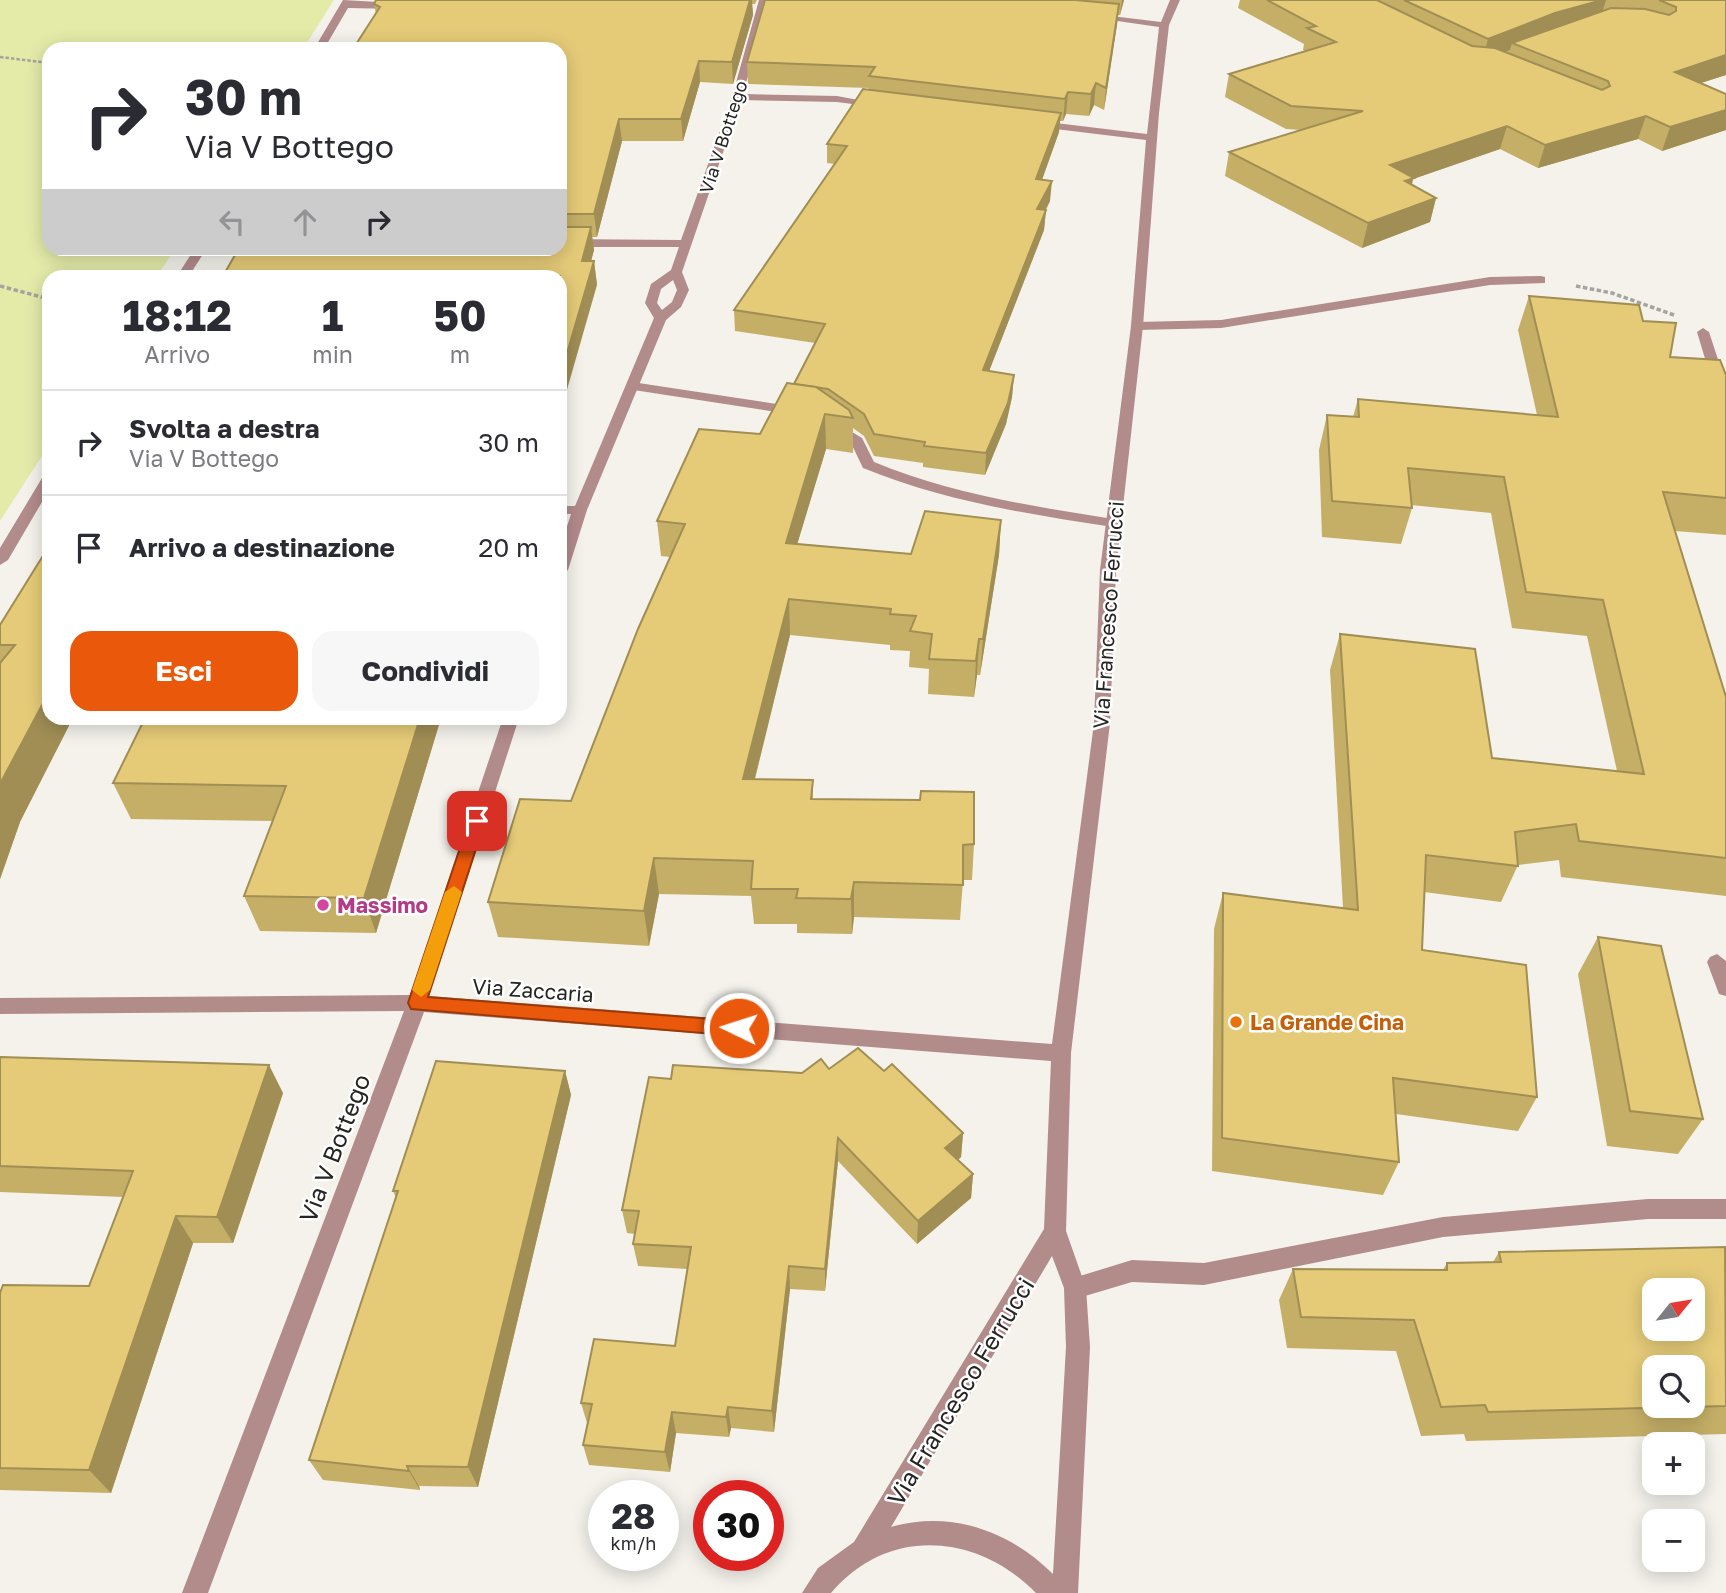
<!DOCTYPE html>
<html lang="it">
<meta charset="utf-8">
<style>
:root{--surface:#fff;--page:#f7f7f7;--text:#2b2b33;--muted:#7c7c81;--line:#e1e1e2;--accent:#ea580c}
body{margin:0;font-family:"Golos Text",sans-serif;background:var(--page);color:var(--text);height:100vh;display:flex;flex-direction:column;font-size:26px;white-space:nowrap}
*{box-sizing:border-box;margin:0}
p{font-size:23px;color:var(--muted)}
.icon{flex:none;width:38px;height:38px;fill:none;stroke:currentColor;stroke-width:2;stroke-linecap:round;stroke-linejoin:round}
.map{position:relative;flex:1;overflow:hidden}
.drawer{position:absolute;left:42px;top:270px;width:525px;height:455px;display:flex;flex-direction:column;background:var(--surface);border-radius:21px;box-shadow:0 4px 18px #0003}
.drawer>*{flex:none}
.top-card{position:absolute;left:42px;top:42px;width:525px;height:214px;border-radius:21px;box-shadow:0 4px 18px #0003;background:#fff;color:var(--text);overflow:hidden}
.needle{width:46px;rotate:60deg}
.fabs{position:absolute;left:1642px;top:1278px;display:grid;gap:14px}
.fabs a{display:grid;place-items:center;width:63px;height:63px;border-radius:14px;background:var(--surface);box-shadow:0 4px 18px #0003;font-size:35px}
.speed{position:absolute;left:588px;top:1480px;display:flex;gap:14px;font-size:35px;font-weight:700;text-align:center}
.speed>*{display:grid;place-content:center;width:91px;height:91px;border-radius:50%;background:var(--surface);box-shadow:0 4px 18px #0003;line-height:1}
.speed small{font-size:18px;font-weight:400}
.speed .limit{border:10px solid #d22;background:#fff;color:#111}
.pin{position:absolute;display:grid;place-items:center;width:60px;height:60px;color:#fff;margin:-30px;border-radius:14px;box-shadow:0 4px 10px #0006}
.me{position:absolute;width:77px;margin:-38px;rotate:274deg;stroke-linejoin:round;filter:drop-shadow(0 0 5px #0008)}
.turn{display:flex;align-items:center;gap:24px;height:147px;padding:0 28px;font-size:32px}
.turn .icon{width:91px;height:91px;stroke-width:2.5}
.turn b{display:block;font-size:49px;line-height:60px}
.lanes{display:flex;align-items:center;height:66px;padding:0 28px;background:#0003;justify-content:center;gap:35px;direction:ltr}
.lanes .off{opacity:.35}
.eta{display:flex;justify-content:space-evenly;align-items:center;height:119px;text-align:center}
.eta b{font-size:42px;font-weight:700;line-height:49px}
.action{display:flex;gap:14px;margin-top:auto;padding:14px 28px}
.action a{flex:1;height:80px;border-radius:21px;background:var(--accent);color:#fff;font-size:28px;font-weight:700;line-height:80px;text-align:center}
.action a+a{background:var(--page);color:var(--text)}
ul{padding:0;list-style:none}
li{display:flex;align-items:center;gap:21px;height:105px;padding:0 28px;border-top:2px solid var(--line)}
li div{flex:1}
li b{display:block;font-size:26px}
li em{font-style:normal}
.map>svg:first-child{display:block}
.green{fill:#e4eba9}
.lines{fill:none;stroke-linecap:round;stroke-linejoin:round}
.path-far1{stroke:#a5a49f;stroke-width:2.5;stroke-dasharray:3.5 2;stroke-linecap:butt}
.path{stroke:#a5a49f;stroke-width:3.5;stroke-dasharray:4.5 2.5;stroke-linecap:butt}
.lane{fill:#b28b8b;fill-rule:evenodd}
.street{fill:#b28b8b;fill-rule:evenodd}
.wall{fill:#c5af67}
.shaded-wall{fill:#a08e54}
.building{fill:#e5cb78;stroke:#a08e54;stroke-width:2;fill-rule:evenodd}
.route{fill:#ea580c;stroke:#983908;stroke-width:2}
.slow{fill:#f59e0b}
.hotel-dot{fill:#d1479c;stroke:#fff;stroke-width:2.5}
.food-dot{fill:#e8710a;stroke:#fff;stroke-width:2.5}
.labels{text-anchor:middle;dominant-baseline:central;stroke-width:5;stroke-linejoin:round;paint-order:stroke}
.far-street-label{font-size:18px;fill:#252522;stroke:#fff}
.street-label{font-size:21px;fill:#252522;stroke:#fff}
.hotel-label{font-size:21px;font-weight:bold;fill:#b23c85;stroke:#fff;text-anchor:start}
.food-label{font-size:21px;font-weight:bold;fill:#c56008;stroke:#fff;text-anchor:start}
.near-street-label{font-size:24px;fill:#252522;stroke:#fff}
</style>
<div class="map">
<svg width="1726" height="1593" viewBox="0 0 1726 1593">
<rect width="100%" height="100%" fill="#f4f2eb"/>
<path class="green" d="M0,0h334l-31,49h-254v199l126,1 -18,27h-108v169l-49,76z"/>
<g class="lines">
<path class="path-far1" d="M0,57l49,6"/>
<g class="path">
<path d="M0,286l49,13"/>
<path d="M1576,286l36,7 62,22"/>
</g>
<g class="lane">
<path d="M1541,276l4,1v6l-55,2 -269,43 -84,2 -6,-4 6,-4 84,-2 269,-43z"/>
<path d="M1703,328l6,4 17,52v25l-7,-4 -22,-73z"/>
<path d="M632,382l164,25 7,4 -7,4 -169,-26v-6z"/>
<path d="M834,421l28,17 12,24c77,32 157,44 239,57l7,4 -7,4c-86,-13 -169,-26 -250,-59l-12,-25 -24,-18z"/>
<path d="M1717,954l9,7v35l-7,-2 -12,-32 3,-5z"/>
<path d="M1648,1199h78v20h-78l-205,18 -239,48 -72,-3 -57,17 -8,-3 -3,-8 3,-8 65,-20 72,3 239,-46z"/>
</g>
<g class="street">
<path d="M343,0l54,3 5,3 -5,3 -49,-1 -24,41h-10z"/>
<path d="M759,0h10l-26,94 94,2 43,8 -5,3 -38,-5 -96,-2 -59,172 7,18 -8,17 -15,13 -79,190 -19,60 -8,5v-27l11,-34h-11v-8h15l79,-188 -9,-15 6,-19 20,-14 8,-23h-119v-8l121,1 51,-143zM673,280l4,10 -5,12 -10,8 -5,-7 4,-14z"/>
<path d="M1170,0h10l-11,25 -10,88 -16,213 -27,244 -6,153 -39,330 -5,178 20,57 4,59 -12,246h-42c-59,-60 -148,-67 -205,0h-29l16,-25 36,-26 190,-313 7,-168 -627,-49 -216,581h-26l222,-582 -404,3v-16l410,-3 93,-277h16l-90,278 623,48 42,-321 6,-153 31,-244 15,-186 -107,-13 -5,-3 5,-3 108,13 12,-107 -69,-10 5,-3 66,8zM1052,1256l12,32 2,59 -13,227c-43,-43 -102,-64 -162,-47z"/>
<path d="M195,248h12l-18,28h-12z"/>
<path d="M49,474v16l-41,70 -8,5v-17l42,-70z"/>
</g>
</g>
<g class="wall">
<path d="M376,0h381l-2,4h-3l1,11 -20,69 -33,-2 -17,59h-61l-25,96h-5l2,13 -3,11h3l3,24 -37,-37v-199l-184,-35 -2,-10z"/>
<path d="M765,0h359l-4,15h-2l-14,95 -10,-5 -5,11 -23,-2 -3,7h-3l-1,11 -17,48 8,21 -4,9 -2,20 -55,141 25,4 -2,22 -6,27 -21,51 -62,-8v-4l-49,-7 -10,-20 -11,-8v25l-27,-4 -29,95 114,10 90,-34 -2,35 -19,120h-3l-3,22 -46,-3 1,-25 -20,-2 1,-16 -20,-1v-5l-100,-10 -35,144 58,1v19l161,45 -2,36h-9l-3,40 -106,-3 -2,17 -55,-1v-9h-43l-3,-28 -92,-2 -10,52 -151,-9 -10,-35 83,-101 99,-244 -9,-1 -4,-35 103,-87 34,-50 21,-41 -80,-12 -1,-21 101,-146 -8,-1v-19l42,-56 -121,-4 -1,-22z"/>
<path d="M1240,0h486v75l-25,8 25,11v36l-64,21 -24,-12 -100,29 -38,-19 -87,30 -1,6 24,13 -6,24 -68,26 -137,-72 4,-24 72,-22 -15,-1 -61,-32 4,-23 76,-23 -2,-1 1,-6 -66,-36z"/>
<path d="M1529,296l114,25 27,36 56,18v160l-51,-4 51,166v199l-165,-19 -2,-17 -41,5 -17,37 -77,-10 -2,58 115,147 -19,34 -122,-17 3,48 -16,33 -171,-24 2,-242 9,-36 120,15 -13,-238 10,-36 152,124 125,13 -30,-135 -75,-8 -21,-115 -80,-8 1,3 -11,36 -79,-7 -3,-87 8,-35 26,2 5,-18 179,16 -19,-85z"/>
<path d="M49,546l-29,276 -20,57v-254z"/>
<path d="M441,718l-65,215 -116,-2 -16,-35 29,-75 -142,-2 -18,-36z"/>
<path d="M1598,937l105,182 -25,35 -71,-8 -29,-172z"/>
<path d="M0,1057l283,36 -50,150h-40l-82,250 -111,-3v-197l89,-7 34,-89 -123,-5z"/>
<path d="M829,1069l55,2 79,62 -2,24 -3,3 15,14 -2,24 -54,46 -79,-83 -13,130 -35,-2 -16,143 -43,-4 -2,9 -53,-4 -6,39 -81,-7 -6,-20 4,-22 -6,-20 94,-57 12,-77 -49,-3 -5,-22 2,-10 -8,-1 -5,-23 49,-131 131,-6z"/>
<path d="M565,1071l6,24 -93,392 -59,-1 1,4 -97,-10 -14,-20 87,-262 -3,-7z"/>
<path d="M1726,1249v185l-260,7 -2,-7 -43,2 -25,-85 -109,-3 -8,-48 14,-31 150,1 4,-7 46,-1 6,-10z"/>
</g>
<g class="shaded-wall">
<path d="M750,0h2l1,15 -20,69 -1,-22z"/>
<path d="M1122,0h2l-4,15z"/>
<path d="M1602,0h4l-6,20 -88,23 -2,7 -28,11 6,-22 67,-26z"/>
<path d="M1119,4l-2,21 -13,85 2,-22z"/>
<path d="M1726,55v20l-60,19 9,-22z"/>
<path d="M699,61l1,21 -17,59 -2,-22z"/>
<path d="M1096,83l-2,22 -5,11 2,-22z"/>
<path d="M1068,92l-2,22 -3,7 2,-22z"/>
<path d="M1726,110v20l-64,21 8,-24z"/>
<path d="M1061,113l-2,19 -24,67 1,-20z"/>
<path d="M1646,116l-8,23 -100,29 7,-23z"/>
<path d="M619,119l3,22 -25,96 -3,-23z"/>
<path d="M1507,126l-7,23 -87,30 -6,23 -17,-37z"/>
<path d="M1052,181l-2,20 -15,28 2,-20z"/>
<path d="M1436,198l-6,24 -68,26 6,-25z"/>
<path d="M1046,210l-2,20 -63,162 2,-22z"/>
<path d="M591,227l3,23 -9,34 -3,-23z"/>
<path d="M594,261l3,24 -37,129v-37z"/>
<path d="M1014,375l-2,22 -6,27 -21,51 1,-22z"/>
<path d="M825,414l1,35 -39,129 -1,-35z"/>
<path d="M1001,520l-2,35 -19,120 3,-36z"/>
<path d="M789,599l1,36 -44,179 -3,-35z"/>
<path d="M979,639l-2,36 -3,22 2,-36z"/>
<path d="M49,692v26h24l-53,104 -20,57v-95z"/>
<path d="M420,718h21l-65,215 -12,-35z"/>
<path d="M654,858l5,36 -10,52 -5,-35z"/>
<path d="M854,882v35l-2,17 -1,-35z"/>
<path d="M269,1065l14,28 -50,150 -16,-26z"/>
<path d="M565,1071l6,24 -93,392 -10,-20z"/>
<path d="M963,1133l-2,24 -18,15 2,-24z"/>
<path d="M838,1138v23l-13,130v-22z"/>
<path d="M973,1174l-2,24 -54,46 1,-23z"/>
<path d="M176,1216l17,27 -82,250 -22,-23z"/>
<path d="M789,1266l1,23 -16,143 -2,-21z"/>
<path d="M728,1407l3,21 -2,9 -3,-20z"/>
<path d="M672,1412l4,21 -6,39 -5,-20z"/>
<path d="M407,1466l12,20 1,4 -11,-19z"/>
</g>
<g class="building">
<path d="M376,0h374l-18,62 -33,-1 -18,58h-62l-25,95h-34v-165h-207l27,-42 -6,-3z"/>
<path d="M765,0h310l44,4 -13,84 -10,-5 -5,11 -23,-2 -3,7 -196,-23 6,-9 -128,-5z"/>
<path d="M1267,0h110l95,46 23,2 107,42 8,-4 -2,-5 -96,-38 99,-35 34,1 24,6 7,-4v-4l-17,-7h67v55l-51,17 51,22v16l-56,17 -24,-11 -101,29 -38,-19 -117,39 24,13 -9,3 31,17 -68,25 -139,-71 134,-41 -72,-5 -62,-32 107,-32 -29,-14 9,-2z"/>
<path d="M1404,0h198l-47,13 -67,26z"/>
<path d="M863,89l198,24 -25,66 16,2 -15,28 9,1 -63,160 31,5 -6,28 -22,50 -62,-7 1,-4 -51,-8 -10,-20 -36,-25 -34,-5 31,-60 -91,-14 113,-164 -20,-2z"/>
<path d="M560,227h31l-9,34h12l-34,116v-101h-337l16,-28h321z"/>
<path d="M1529,296l110,9 4,16 33,2 -6,34 50,3 6,15v123l-63,-6 63,205v161l-147,-17 -3,-17 -61,8 3,34 -92,-11 -4,95 104,15 11,132 -144,-19 6,84 -177,-24 1,-245 135,17 -18,-276 135,15 17,109 152,16 -41,-174 -77,-8 -22,-115 -96,-9 4,40 -80,-7 -5,-86 32,2 -1,-18 200,18z"/>
<path d="M787,383l29,4 33,23 4,8 -28,-4 -39,129 125,11 14,-43 76,9 -18,119h-4l-3,22 -47,-2 3,-25 -22,-3 6,-15 -26,-2 1,-5 -102,-10 -46,180 70,1 -2,19 109,1 1,-9 53,1v52l-11,1v40l-109,-3 -3,17 -55,-1 2,-9h-47l2,-28 -99,-3 -10,53 -156,-9 32,-103 51,2 67,-172 47,-105 -28,-3 42,-92 61,5z"/>
<path d="M49,546v146l-49,92v-121l15,-18h-15v-20z"/>
<path d="M145,718h275l-56,180 -120,-2 42,-110 -173,-3z"/>
<path d="M1598,937l63,9 42,173 -73,-8z"/>
<path d="M858,1048l26,23 8,-7 71,69 -18,15 28,26 -55,47 -80,-83 -13,131 -36,-3 -17,145 -44,-4 -2,10 -54,-5 -7,40 -82,-7 9,-41 -11,-1 13,-64 81,7 16,-99 -58,-3 6,-33 -17,-1 27,-133 22,2 2,-14 129,8 19,-14 8,10z"/>
<path d="M0,1057l269,8 -52,152 -41,-1 -87,254 -89,-2v-175l3,-8 86,1 44,-115 -133,-5z"/>
<path d="M436,1061l129,10 -97,396 -61,-1 2,5 -100,-11 89,-269h-5z"/>
<path d="M1725,1247l1,159 -238,6 -3,-7 -44,2 -27,-87 -113,-3 -8,-48 154,1v-7l54,-1 -2,-10zM1654,1290h38v38h-38zM1654,1367h38v38h-38z"/>
</g>
<path class="route" d="M477,815l8,6 -57,176 311,24 6,2 3,5 -3,5 -6,3 -328,-27 -3,-6 61,-182z"/>
<path class="slow" d="M454,886l8,6 -32,98 -9,7 -9,-7 33,-98z"/>
<circle class="hotel-dot" cx="323" cy="905" r="7"/>
<circle class="food-dot" cx="1236" cy="1022" r="7"/>
<g class="labels">
<g class="far-street-label">
<text transform="translate(723 137) rotate(-72)">Via V Bottego</text>
</g>
<g class="street-label">
<text transform="translate(1108 615) rotate(-86)">Via Francesco Ferrucci</text>
<text transform="translate(533 990) rotate(4)">Via Zaccaria</text>
</g>
<g class="hotel-label">
<text x="337" y="905">Massimo</text>
</g>
<g class="food-label">
<text x="1250" y="1022">La Grande Cina</text>
</g>
<g class="near-street-label">
<text transform="translate(334 1148) rotate(-69)">Via V Bottego</text>
<text transform="translate(960 1391) rotate(-59)">Via Francesco Ferrucci</text>
</g>
</g>
</svg>
<div class="fabs">
<a><svg class="needle" viewBox="-14 -14 28 28"><path d="M0-13l5 13h-10z" fill="#e53935"/><path d="M0 13l5-13h-10z" fill="#7c7c81"/></svg></a>
<a><svg class="icon" aria-label="search" viewBox="0 0 24 24"><circle cx="10" cy="10" r="6"/><path d="M15 15l6 6"/></svg></a>
<a>+</a>
<a>−</a>
</div>
<div class="speed"><div>28<small>km/h</small></div><div class="limit">30</div></div>
<div class="pin" style="left:477px;top:821px;background:#d93025"><svg class="icon" aria-label="arrive" viewBox="0 0 24 24"><path d="M6 21V4h12l-3 4 3 4H6"/></svg></div>
<svg class="me" style="left:739px;top:1028px" viewBox="-20 -20 40 40"><circle r="17" fill="#ea580c" stroke="#fff" stroke-width="3"/><path d="M0-11L8 9 0 5-8 9z" fill="#fff"/></svg>
<div class="top-card">
<div class="turn"><svg class="icon" aria-label="right" viewBox="0 0 24 24"><path d="M7 20v-9h11M14 6l5 5-5 5"/></svg><div><b>30 m</b>Via V Bottego</div></div>
<div class="lanes"><svg class="icon off" aria-label="left" viewBox="0 0 24 24"><path d="M17 20v-9H6M10 6l-5 5 5 5"/></svg><svg class="icon off" aria-label="ahead" viewBox="0 0 24 24"><path d="M12 20V5M6 11l6-6 6 6"/></svg><svg class="icon" aria-label="right" viewBox="0 0 24 24"><path d="M7 20v-9h11M14 6l5 5-5 5"/></svg></div>
</div>
<section class="drawer">
<div class="eta">
<div><b>18:12</b><p>Arrivo</p></div>
<div><b>1</b><p>min</p></div>
<div><b>50</b><p>m</p></div>
</div>
<ul>
<li><svg class="icon" aria-label="right" viewBox="0 0 24 24"><path d="M7 20v-9h11M14 6l5 5-5 5"/></svg><div><b>Svolta a destra</b><p>Via V Bottego</p></div><em>30 m</em></li>
<li><svg class="icon" aria-label="arrive" viewBox="0 0 24 24"><path d="M6 21V4h12l-3 4 3 4H6"/></svg><div><b>Arrivo a destinazione</b></div><em>20 m</em></li>
</ul>
<div class="action"><a>Esci</a><a>Condividi</a></div>
</section>
</div>
